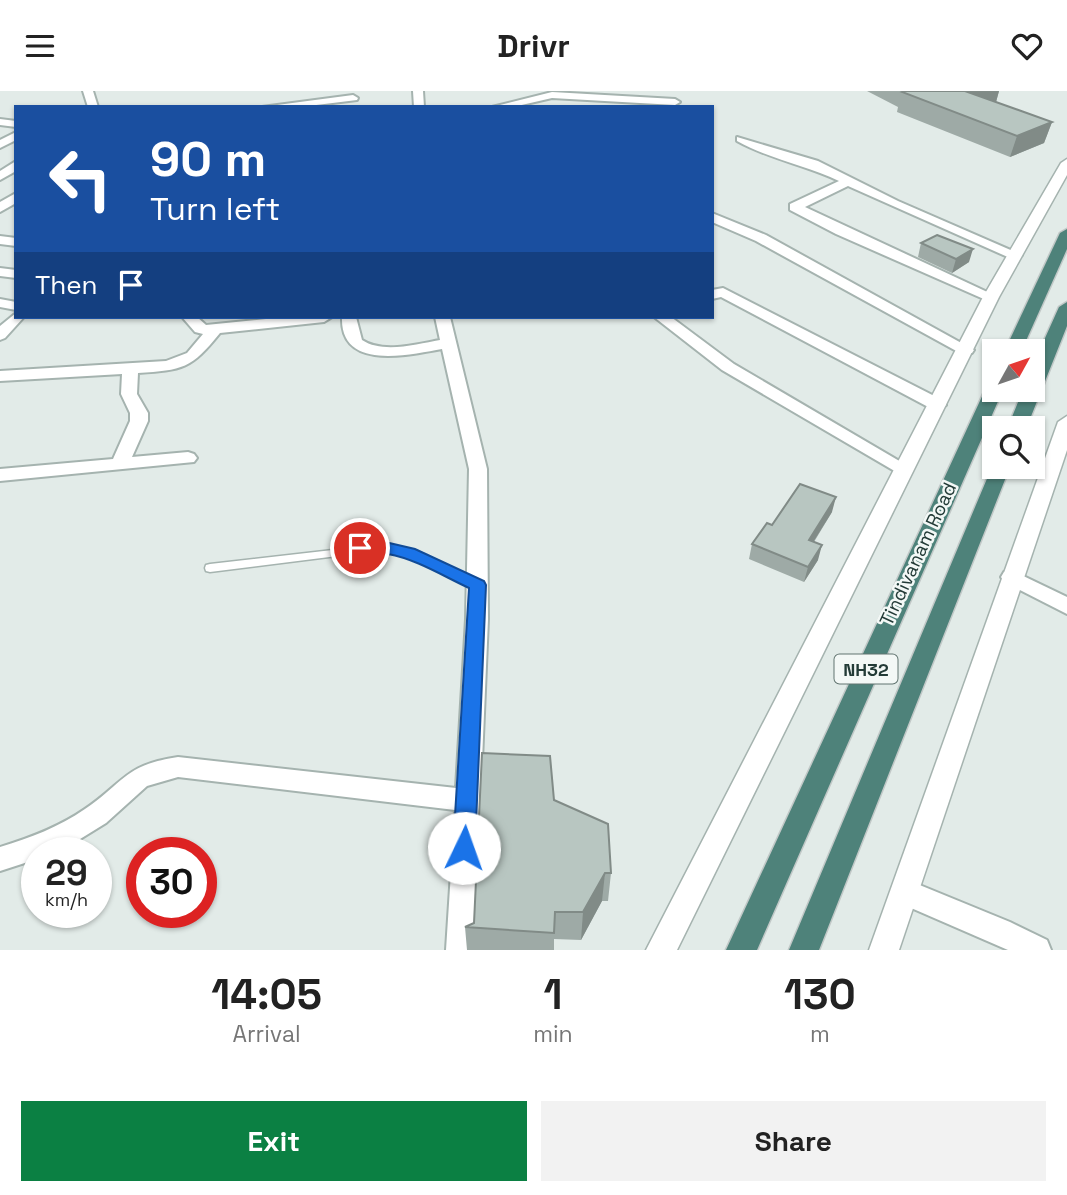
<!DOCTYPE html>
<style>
:root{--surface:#fff;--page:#f2f2f2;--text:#222;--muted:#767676;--accent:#0b8043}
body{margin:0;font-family:"Space Grotesk",sans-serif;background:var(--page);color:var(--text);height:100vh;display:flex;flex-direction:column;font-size:26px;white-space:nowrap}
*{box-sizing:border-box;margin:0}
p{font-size:23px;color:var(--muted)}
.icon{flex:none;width:38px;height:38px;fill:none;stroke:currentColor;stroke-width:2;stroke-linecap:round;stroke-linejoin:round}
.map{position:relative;height:859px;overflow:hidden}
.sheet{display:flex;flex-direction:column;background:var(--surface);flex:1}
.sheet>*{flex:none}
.guide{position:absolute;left:14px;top:14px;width:700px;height:214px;border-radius:0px;box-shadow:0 2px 5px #0004;background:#1a4fa0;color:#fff;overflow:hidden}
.needle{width:46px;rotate:50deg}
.buttons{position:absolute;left:982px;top:248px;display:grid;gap:14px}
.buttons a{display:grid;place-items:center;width:63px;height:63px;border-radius:0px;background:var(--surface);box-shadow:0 2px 5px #0004;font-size:35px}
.speed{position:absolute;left:21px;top:746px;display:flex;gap:14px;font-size:35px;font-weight:700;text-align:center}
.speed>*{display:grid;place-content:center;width:91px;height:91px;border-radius:50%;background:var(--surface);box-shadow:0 2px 5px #0004;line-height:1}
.speed small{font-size:18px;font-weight:400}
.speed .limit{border:10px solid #d22;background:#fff;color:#111}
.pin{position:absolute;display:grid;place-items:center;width:60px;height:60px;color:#fff;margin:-30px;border:4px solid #fff;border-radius:50%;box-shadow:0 2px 7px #0007}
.me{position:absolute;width:77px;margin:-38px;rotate:3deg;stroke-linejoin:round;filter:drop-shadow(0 0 5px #0008)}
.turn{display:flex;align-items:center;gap:24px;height:147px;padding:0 21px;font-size:32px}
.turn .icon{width:91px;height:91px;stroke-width:2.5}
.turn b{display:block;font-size:49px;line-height:60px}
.then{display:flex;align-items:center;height:66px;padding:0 21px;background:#0003;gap:14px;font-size:26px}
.eta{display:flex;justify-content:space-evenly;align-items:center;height:119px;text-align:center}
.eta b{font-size:42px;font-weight:800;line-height:49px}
.button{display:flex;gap:14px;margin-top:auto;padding:14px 21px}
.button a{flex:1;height:80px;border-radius:0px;background:var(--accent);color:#fff;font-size:28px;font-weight:800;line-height:80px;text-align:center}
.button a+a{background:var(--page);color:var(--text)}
header{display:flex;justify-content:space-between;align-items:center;height:91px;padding:0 21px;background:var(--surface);font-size:32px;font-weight:800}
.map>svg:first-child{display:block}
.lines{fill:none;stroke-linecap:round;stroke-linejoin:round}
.service-casing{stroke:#a5b3af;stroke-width:3}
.minor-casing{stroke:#a5b3af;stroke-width:4}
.tertiary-casing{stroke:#a5b3af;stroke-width:3}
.trunk-casing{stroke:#c1c8c7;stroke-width:3}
.service{fill:#fff;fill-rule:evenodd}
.minor{fill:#fff;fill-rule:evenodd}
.tertiary{fill:#fff;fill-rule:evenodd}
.trunk{fill:#4e827a;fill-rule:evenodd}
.wall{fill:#9eaaa6}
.shaded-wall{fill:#818b87}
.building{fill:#b8c6c1;stroke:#818b87;stroke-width:2}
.route{fill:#1a73e8;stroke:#114b97;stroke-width:2}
.labels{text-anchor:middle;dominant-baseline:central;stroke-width:5;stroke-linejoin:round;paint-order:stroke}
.shield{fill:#f3f8f6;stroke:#617470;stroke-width:2}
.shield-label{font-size:18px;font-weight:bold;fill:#233b37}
.street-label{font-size:19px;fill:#233b37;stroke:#f3f8f6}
</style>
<header><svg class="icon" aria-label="menu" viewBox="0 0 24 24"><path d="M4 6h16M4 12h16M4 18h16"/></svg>Drivr<svg class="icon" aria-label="heart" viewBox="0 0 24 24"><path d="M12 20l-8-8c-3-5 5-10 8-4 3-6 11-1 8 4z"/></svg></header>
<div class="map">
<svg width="1067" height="859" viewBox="0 0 1067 859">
<rect width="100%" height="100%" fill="#e2ebe8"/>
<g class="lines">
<g class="service-casing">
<path id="service" d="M385,453l46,14 50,24 1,3 -1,3h-8l-50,-26 -38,-12 -175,22 -4,-1 -1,-3 1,-3 4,-1z"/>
</g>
<g class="minor-casing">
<g id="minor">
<path d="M83,0h10l5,16h-10z"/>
<path d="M413,0h10l1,16h-10z"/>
<path d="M552,1l123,7 5,3 -5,3 -123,-7 -39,9h-21z"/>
<path d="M353,4l5,3 -1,2 -57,7h-38z"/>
<path d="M0,28l16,2v6l-16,-2z"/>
<path d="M16,41v8l-16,8v-8z"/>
<path d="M737,46l81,24 80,40 124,54 -12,3 -162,-72 -43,21 193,90 -2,3h-10l-150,-66 -46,-24v-6l49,-23c-33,-16 -70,-22 -102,-40z"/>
<path d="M16,70v10l-16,9v-9z"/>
<path d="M16,102v10l-16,9v-10z"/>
<path d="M712,122l54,22 208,115 -2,3h-12l-204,-112 -44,-19z"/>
<path d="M0,145l16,2v8l-16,-2z"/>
<path d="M0,177l16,2v8l-16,-2z"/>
<path d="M723,197l221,113 2,4 -8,5 -6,-1 -211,-112 -9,2v-9z"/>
<path d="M0,208l16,3v8l-16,-3z"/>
<path d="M16,222v4h8l-19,21 -5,2v-14z"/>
<path d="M182,226h15l9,8 79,-8h47l-8,5 -104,11c-29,36 -37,37 -82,40l-1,21 11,19v8l-16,36 56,-5 6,2 3,4 -3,4 -194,19v-12l113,-10 17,-38v-8l-9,-19 1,-20 -122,7v-10l166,-10 21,-8 16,-19 -8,-2z"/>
<path d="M342,226h14l6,23c21,14 55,4 78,0l-5,-23h15l37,152 1,150 -14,331h-28l9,-140 -277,-33 -31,9 -41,37 -34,21 -19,8h-16v7l-37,12v-24c30,-9 59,-20 85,-38 40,-27 39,-44 93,-52l278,31 10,-169 3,-150 -27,-120c-34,6 -102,22 -100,-32z"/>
<path d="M654,226h17l63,47 179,105 -9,6 -6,-2 -176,-103z"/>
<path d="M1011,479l56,27v17l-63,-32 -3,-5 3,-5z"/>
<path d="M905,788l105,43 37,18 4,10h-43l-113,-49 -3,-9 3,-9z"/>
</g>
</g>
<g class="tertiary-casing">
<g id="tertiary">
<path d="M1067,68v16l-68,122 -322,653h-31l337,-653 78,-134z"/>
<path d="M1067,325v34l-168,500h-30l189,-528z"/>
</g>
</g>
<g class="trunk-casing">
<g id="trunk">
<path d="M1067,138v20l-46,103h-17l56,-119z"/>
<path d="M1067,211v24l-41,103h-19l16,-39h9v-23l27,-60z"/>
<path d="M994,294v5h9l-246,560h-31l259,-560z"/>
<path d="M994,371v5h16l-191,483h-30z"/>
</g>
</g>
<use href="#service" class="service"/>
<use href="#minor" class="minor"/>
<use href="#tertiary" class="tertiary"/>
<use href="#trunk" class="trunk"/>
</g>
<g class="wall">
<path d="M867,0h132l-3,11 56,20 -8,21 -34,14 -113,-45 1,-5z"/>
<path d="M921,152l48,19 -17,11 -34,-16z"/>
<path d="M832,421l-18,30 4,18 -14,22 -55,-23 3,-15 20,-19z"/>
<path d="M554,709l57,73 -3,28h-6l-21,39 -27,-1v11h-87l-2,-23 9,-4z"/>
</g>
<g class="shaded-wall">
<path d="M960,0h39l-3,11z"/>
<path d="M1052,31l-8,21 -34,14 7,-21z"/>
<path d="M973,158l-4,13 -17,11 4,-14z"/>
<path d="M836,406l-4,15 -27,43 4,-15z"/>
<path d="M822,454l-4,15 -14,22 4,-15z"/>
<path d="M605,782l-3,28 -21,39 2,-28z"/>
</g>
<g class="building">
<path d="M904,0h61l87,31 -35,14 -115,-44z"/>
<path d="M937,144l36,14 -17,10 -35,-16z"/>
<path d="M800,393l36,13 -27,43 13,5 -14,22 -56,-23 15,-21 5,2z"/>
<path d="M482,662l68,3 4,44 54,24 3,49h-6l-22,39h-28l-1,21 -89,-6 9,-4z"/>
</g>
<path class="route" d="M385,451l30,7 69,32 2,4 -11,263 -4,7 -7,3 -8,-3 -3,-7 16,-260c-26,-12 -53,-29 -81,-34 -12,-2 -28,5 -36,-6l8,-5z"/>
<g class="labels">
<rect class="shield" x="834.5" y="563.5" width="63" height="29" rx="5"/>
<g class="shield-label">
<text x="866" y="578">NH32</text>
</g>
<g class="street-label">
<text transform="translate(918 463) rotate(-65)">Tindivanam Road</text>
</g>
</g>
</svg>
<div class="buttons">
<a><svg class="needle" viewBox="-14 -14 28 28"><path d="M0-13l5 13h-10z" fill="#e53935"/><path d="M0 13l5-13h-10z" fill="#767676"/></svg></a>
<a><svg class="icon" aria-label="search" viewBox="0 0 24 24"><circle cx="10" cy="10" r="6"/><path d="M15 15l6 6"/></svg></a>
</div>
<div class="speed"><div>29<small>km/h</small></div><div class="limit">30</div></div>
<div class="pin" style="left:360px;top:457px;background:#d93025"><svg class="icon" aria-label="arrive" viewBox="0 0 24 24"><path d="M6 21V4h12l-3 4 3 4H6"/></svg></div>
<svg class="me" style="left:464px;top:757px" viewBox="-20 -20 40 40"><circle r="19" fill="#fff"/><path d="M0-13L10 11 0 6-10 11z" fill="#1a73e8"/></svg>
<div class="guide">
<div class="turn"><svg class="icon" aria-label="left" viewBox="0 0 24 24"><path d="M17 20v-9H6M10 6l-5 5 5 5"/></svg><div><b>90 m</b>Turn left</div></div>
<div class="then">Then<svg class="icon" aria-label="arrive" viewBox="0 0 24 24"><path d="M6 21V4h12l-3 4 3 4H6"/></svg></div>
</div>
</div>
<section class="sheet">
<div class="eta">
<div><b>14:05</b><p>Arrival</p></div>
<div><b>1</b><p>min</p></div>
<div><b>130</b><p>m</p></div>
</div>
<div class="button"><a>Exit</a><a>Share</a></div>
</section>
